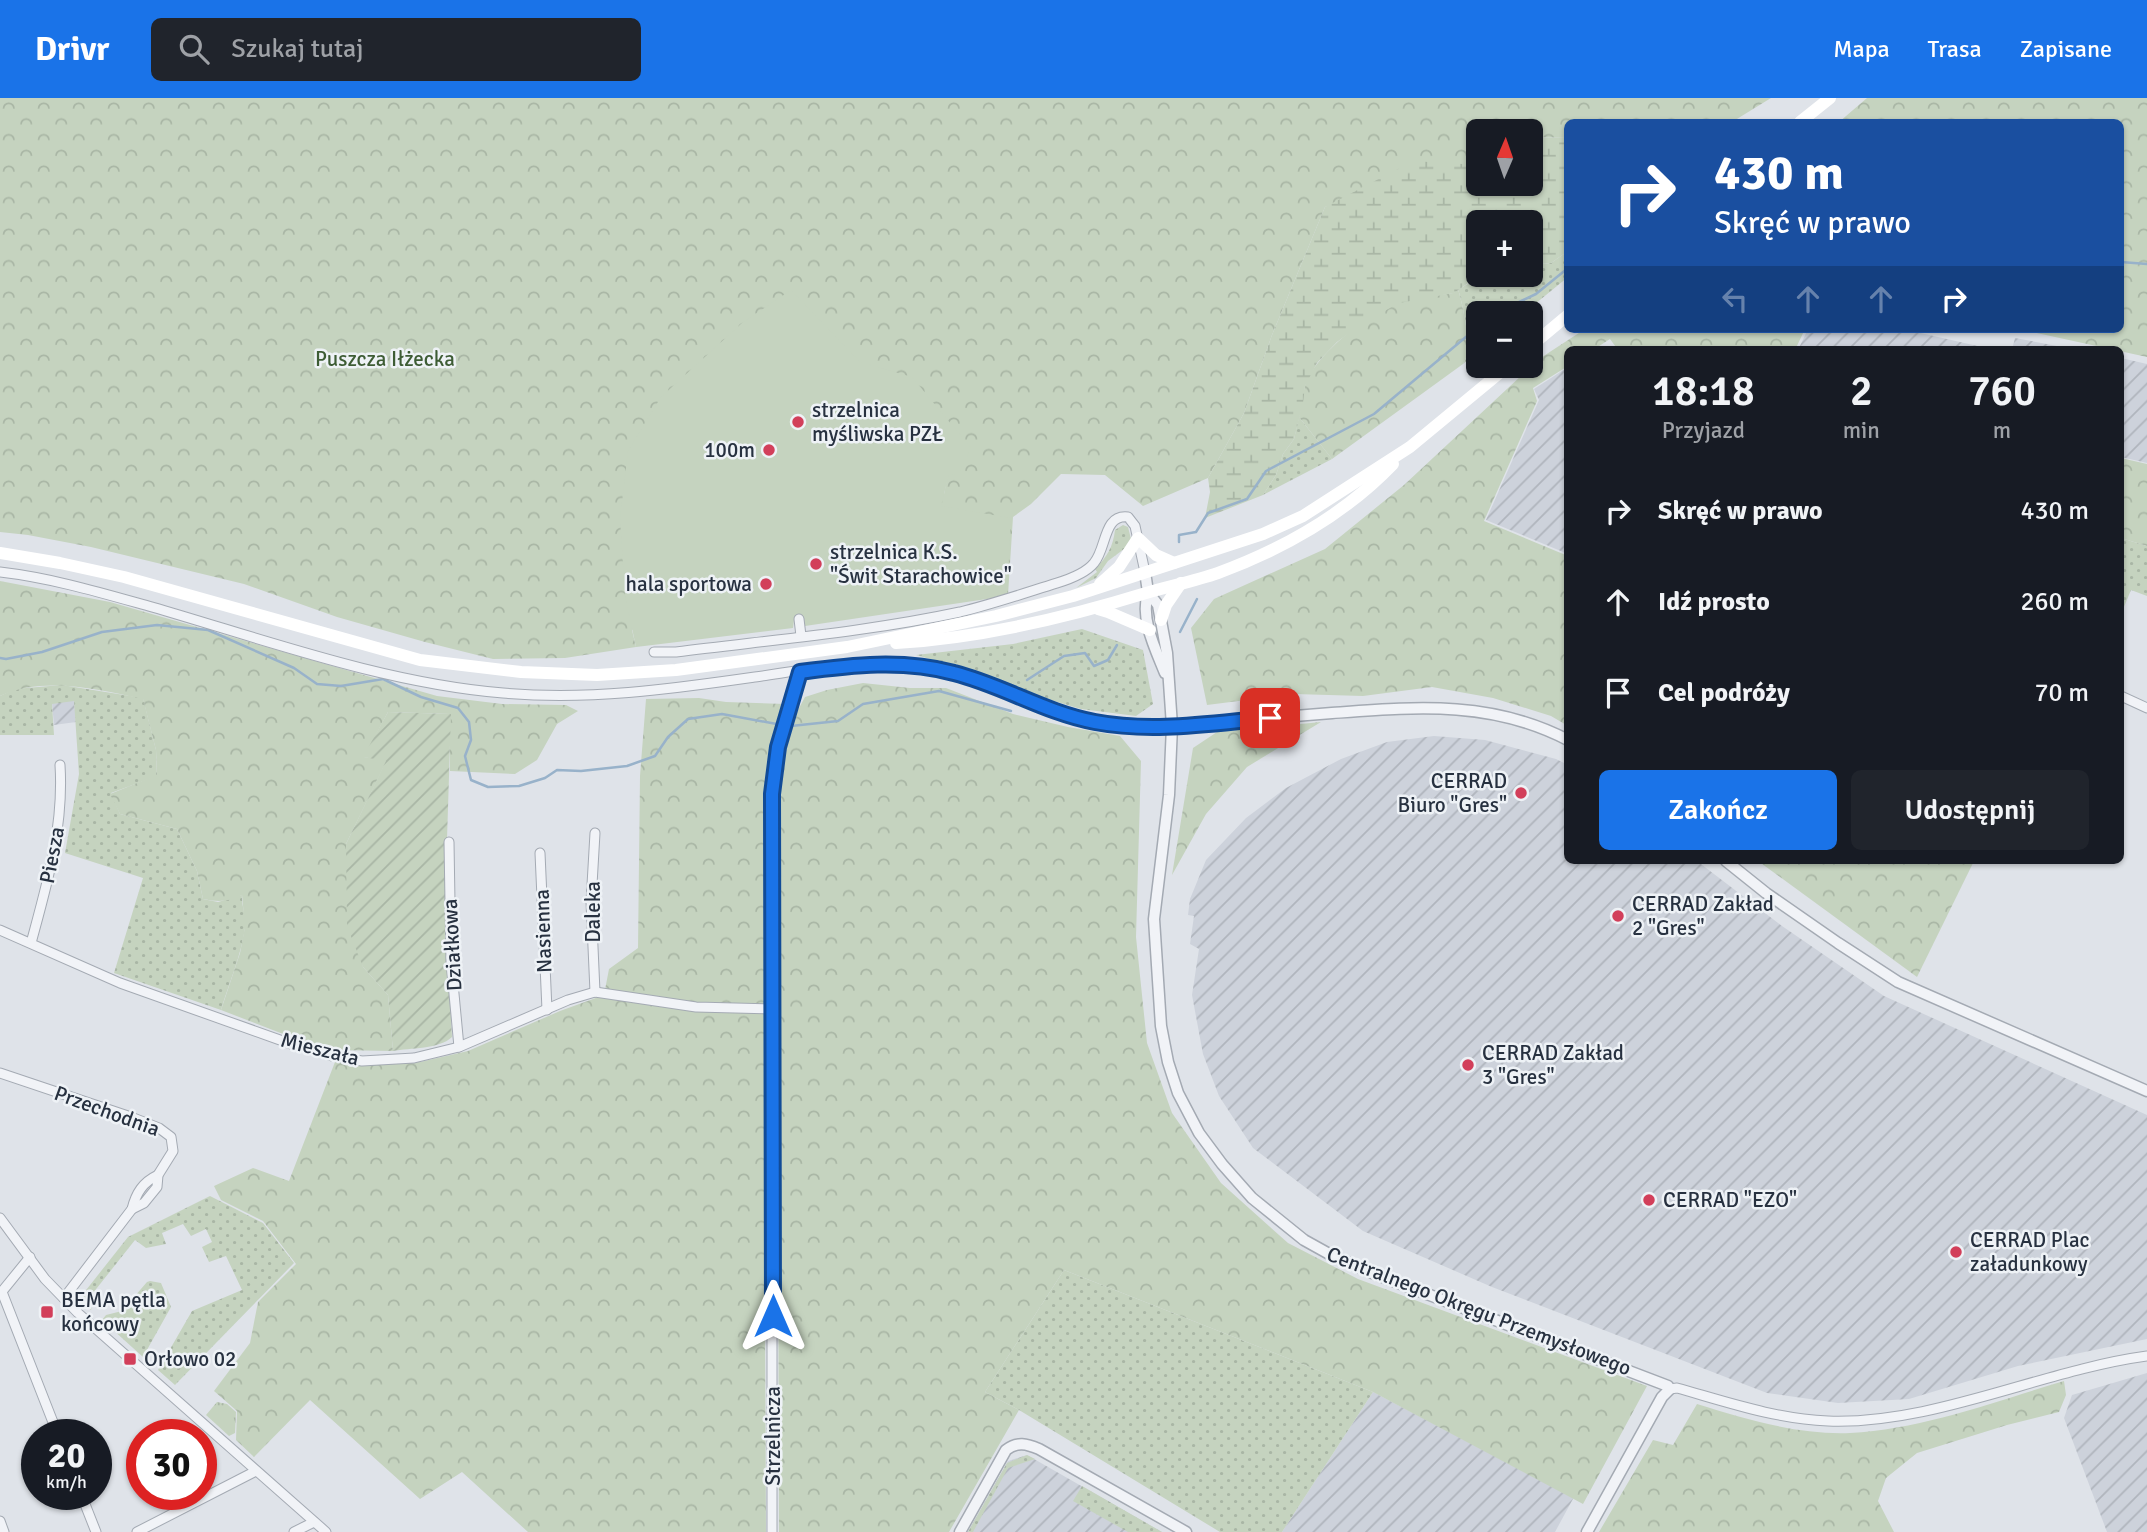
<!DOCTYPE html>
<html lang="pl">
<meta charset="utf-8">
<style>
:root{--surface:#171b24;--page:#20242c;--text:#f1f3f6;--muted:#9ea1a6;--accent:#1a73e8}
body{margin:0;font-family:Signika,sans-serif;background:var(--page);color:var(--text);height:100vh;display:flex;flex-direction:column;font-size:26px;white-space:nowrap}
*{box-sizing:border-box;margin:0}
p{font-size:23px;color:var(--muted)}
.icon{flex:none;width:38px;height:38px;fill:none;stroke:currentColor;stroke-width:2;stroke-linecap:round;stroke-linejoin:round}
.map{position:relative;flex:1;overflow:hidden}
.panel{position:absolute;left:1564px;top:248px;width:560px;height:518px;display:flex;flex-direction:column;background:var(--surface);border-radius:10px;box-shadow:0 2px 5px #0004}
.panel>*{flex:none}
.top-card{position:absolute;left:1564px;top:21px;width:560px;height:214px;border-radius:10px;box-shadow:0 2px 5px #0004;background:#1a4fa0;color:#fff;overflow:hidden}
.needle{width:46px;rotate:2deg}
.fabs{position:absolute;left:1466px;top:21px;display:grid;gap:14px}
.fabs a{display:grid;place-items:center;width:77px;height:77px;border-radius:10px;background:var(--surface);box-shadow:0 2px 5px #0004;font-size:35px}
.speed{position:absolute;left:21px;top:1321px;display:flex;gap:14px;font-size:35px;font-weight:700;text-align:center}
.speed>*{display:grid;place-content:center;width:91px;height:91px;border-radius:50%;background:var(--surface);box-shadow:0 2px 5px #0004;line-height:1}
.speed small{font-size:18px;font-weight:400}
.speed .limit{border:10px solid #d22;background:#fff;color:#111}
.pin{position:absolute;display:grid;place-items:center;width:60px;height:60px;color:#fff;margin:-30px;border-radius:14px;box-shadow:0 4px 10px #0006}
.me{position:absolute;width:77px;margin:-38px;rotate:0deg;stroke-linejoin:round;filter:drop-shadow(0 0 5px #0008)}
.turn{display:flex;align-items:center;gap:24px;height:147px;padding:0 35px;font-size:32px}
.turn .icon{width:91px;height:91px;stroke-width:2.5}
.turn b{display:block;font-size:49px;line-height:60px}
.lanes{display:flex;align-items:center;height:66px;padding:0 35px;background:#0003;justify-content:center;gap:35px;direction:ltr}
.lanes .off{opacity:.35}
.eta{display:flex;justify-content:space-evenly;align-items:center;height:119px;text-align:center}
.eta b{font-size:42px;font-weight:600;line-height:49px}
.primary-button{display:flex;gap:14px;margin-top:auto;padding:14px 35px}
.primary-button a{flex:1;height:80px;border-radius:10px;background:var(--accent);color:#fff;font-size:28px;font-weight:600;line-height:80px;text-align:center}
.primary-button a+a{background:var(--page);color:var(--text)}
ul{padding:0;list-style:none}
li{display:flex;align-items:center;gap:21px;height:91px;padding:0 35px}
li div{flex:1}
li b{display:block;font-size:26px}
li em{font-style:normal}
header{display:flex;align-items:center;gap:42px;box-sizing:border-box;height:98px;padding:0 35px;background:var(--accent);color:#fff}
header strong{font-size:33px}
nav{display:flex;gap:38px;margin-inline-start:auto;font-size:24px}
.search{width:490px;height:63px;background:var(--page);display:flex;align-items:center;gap:18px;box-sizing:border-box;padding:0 24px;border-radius:10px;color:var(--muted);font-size:26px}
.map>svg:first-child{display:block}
.industrial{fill:url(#industrial-furrows)}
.grass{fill:url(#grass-dots)}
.forest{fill:url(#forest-crowns)}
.wetland{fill:url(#wetland-marsh)}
.park{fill:url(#park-tufts)}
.garden{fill:url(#garden-furrows)}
.pitch{fill:#c5d3bf}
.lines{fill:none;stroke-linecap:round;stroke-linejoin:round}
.stream{stroke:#98b2ca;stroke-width:2.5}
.minor-casing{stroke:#a4aab3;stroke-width:11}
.tertiary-casing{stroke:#a4aab3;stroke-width:13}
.minor{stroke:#f1f3f7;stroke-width:9}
.tertiary{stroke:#f1f3f7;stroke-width:10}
.secondary{stroke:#fff;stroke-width:12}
.route-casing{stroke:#114b97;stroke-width:18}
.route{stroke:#1a73e8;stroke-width:12}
.poi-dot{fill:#d23f5a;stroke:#eef2f6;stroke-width:2.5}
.labels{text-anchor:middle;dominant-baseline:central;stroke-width:5;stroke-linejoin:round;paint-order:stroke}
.park-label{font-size:21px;fill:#3d5c34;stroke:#eef2f6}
.poi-label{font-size:21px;fill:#273140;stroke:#eef2f6;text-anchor:start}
.street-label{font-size:21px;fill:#273140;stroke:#eef2f6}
</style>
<header>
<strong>Drivr</strong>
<div class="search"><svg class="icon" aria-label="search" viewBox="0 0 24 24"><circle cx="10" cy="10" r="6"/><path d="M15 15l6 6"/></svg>Szukaj tutaj</div>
<nav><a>Mapa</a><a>Trasa</a><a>Zapisane</a></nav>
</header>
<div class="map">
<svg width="2147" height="1434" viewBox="0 0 2147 1434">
<defs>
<pattern id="industrial-furrows" width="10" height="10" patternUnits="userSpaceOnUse" patternTransform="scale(1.75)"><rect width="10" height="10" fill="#cdd2db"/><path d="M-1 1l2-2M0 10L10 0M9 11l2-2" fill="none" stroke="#b0b5bd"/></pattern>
<pattern id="grass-dots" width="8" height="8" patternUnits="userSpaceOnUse" patternTransform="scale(1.75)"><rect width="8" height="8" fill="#c5d3bf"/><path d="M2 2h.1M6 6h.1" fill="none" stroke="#a9b6a5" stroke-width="1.8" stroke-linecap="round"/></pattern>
<pattern id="forest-crowns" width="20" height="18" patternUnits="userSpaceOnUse" patternTransform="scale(1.75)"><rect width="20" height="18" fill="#c5d3bf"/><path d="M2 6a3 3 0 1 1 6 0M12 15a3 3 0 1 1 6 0" fill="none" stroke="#a9b6a5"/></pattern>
<pattern id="wetland-marsh" width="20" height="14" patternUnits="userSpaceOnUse" patternTransform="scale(1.75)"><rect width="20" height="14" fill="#c5d3bf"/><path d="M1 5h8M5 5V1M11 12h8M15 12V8" fill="none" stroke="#a9b6a5"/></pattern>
<pattern id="park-tufts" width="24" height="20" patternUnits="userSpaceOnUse" patternTransform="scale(1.75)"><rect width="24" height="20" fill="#c5d3bf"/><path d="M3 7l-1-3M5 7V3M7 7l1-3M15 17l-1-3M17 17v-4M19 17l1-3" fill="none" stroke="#a9b6a5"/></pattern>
<pattern id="garden-furrows" width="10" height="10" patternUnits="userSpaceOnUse" patternTransform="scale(1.75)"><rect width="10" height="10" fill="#c5d3bf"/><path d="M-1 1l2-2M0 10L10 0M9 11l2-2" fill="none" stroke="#a9b6a5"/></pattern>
</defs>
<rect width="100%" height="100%" fill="#dfe3e9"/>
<g class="industrial">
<path d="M1808,231h95l92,21h-197z"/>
<path d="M2015,240l63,12h-66z"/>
<path d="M2121,260l26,6v99l-26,-6z"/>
<path d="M1568,269v187l-82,-34 53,-120 -5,-11z"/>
<path d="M74,602l2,22 -22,3 -2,-22z"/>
<path d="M1434,638l51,4 71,19 12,6v96h129l85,65 102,70 263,119v224l-129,27 -109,33 -71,4 -71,-10 -275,-106 -129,-56 -110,-83 -34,-52 -16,-42 -11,-59 7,-46 -9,-5 4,-28 -6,-1 2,-16 16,-39 40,-42 40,-30 55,-29 46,-17z"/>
<path d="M2147,1275v159h-40l-43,-114 8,-23z"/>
<path d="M1373,1294l201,105 -19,35h-273z"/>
<path d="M1027,1357l135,77h-194l40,-71z"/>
</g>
<g class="grass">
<path d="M1568,153v26l-44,36h-45v38l-16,13c3,-6 6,-11 6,-16 0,-9 -8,-53 -11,-58 28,-19 41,-15 73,-15v-10l20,-2z"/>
<path d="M1299,319l33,42 -69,36 13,-20 7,-21 11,-15z"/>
<path d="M1123,427l5,2 3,12 -3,7 -20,15 -12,17 -20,10 21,-16 -2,-3c12,-12 18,-22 20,-39z"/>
<path d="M2121,440l26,8v50l-16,-6 -10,24z"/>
<path d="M1082,531l61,21 10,54 -17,12 -55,-7 -57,-17 -63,-24 -45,-13 97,-11z"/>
<path d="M62,587l81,13 13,52 1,26 -46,17 9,21 57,15 20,42 6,28 15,3 24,-7c-1,11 5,22 3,33 -4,28 -16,55 -24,82l-107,-37 29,-95 -78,-25 14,-79 -5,-73 -22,3 2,31h-54v-39l14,-7z"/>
<path d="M210,1098l53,27 31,40 -119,122 -17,-15 34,-59 50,-21 -16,-34 -17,6 -7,-15 10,-5 -6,-13 -15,7 -8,-12 -21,9 4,11 -20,4 -11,-8 -46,58 4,5 -2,7 -12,-11 49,-62z"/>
<path d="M1064,1172l309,122 -91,140h-62l-201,-122 -34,-18z"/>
<path d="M150,1183l11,2 10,24 -28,50 -41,-37 4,-5 16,-4 25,-29z"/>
<path d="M1027,1357l8,4 -27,9 -35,64h-5l39,-69z"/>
<path d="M1082,1388l80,46h-34l-55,-31z"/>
</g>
<g class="forest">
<path d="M0,0h1771l-39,24h-164v16l-37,-1v-6h-52v34h-15l-139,42 -53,128 -28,78 -36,65 -65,28 -38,-31 -44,-1 -30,30 -18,13 -5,78 -53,-37 -19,-66 8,2 4,-20 -316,156 4,17 -71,11 -72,1 -68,-17 -88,-25 -93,-33 -153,-37 -63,-12 -28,-3z"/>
<path d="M1867,0h280v259l-129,-28h103v-207h-282z"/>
<path d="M1458,192c3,5 11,49 11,58 0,5 -3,10 -6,16l-131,95 -33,-42c3,-10 3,-21 6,-31 9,-31 66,-75 95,-84 17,-5 36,-6 53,-9z"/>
<path d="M1585,231h220l-10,21h-177l-8,-11 -17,11h-25v16l-35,22 4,13 -53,120 84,35v170l-17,-10 -58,-18 -61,-11 -69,9 -69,-2 -87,11 -16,-77 23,-29 111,-50 79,-64 135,-126z"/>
<path d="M2121,360l26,6v82l-26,-8z"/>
<path d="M0,483l110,21 327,94 65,8 64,1 12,6 -21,13 -20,36 -22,14 -65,-3v-57l-62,-2 -24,45 23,3 -41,84 17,123 25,28 5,56 -59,-1 -43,-13 -70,-27 19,-57 5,-26 -3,-32c-14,7 -24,7 -39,4l-6,-28 -20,-42 -57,-15 -10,-20 47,-19 -1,-25 -13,-51c-46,-10 -99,-23 -143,-3z"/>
<path d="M863,585l47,5h36l67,26 55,13 52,9 21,25 -5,176 11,106 25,70 49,70 67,60 70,36 289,107 -64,118 -210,-112 -309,-122 -79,122 34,18 -70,122h-170l-2,-753 7,-43 21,-39 22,-7z"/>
<path d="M699,600l27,4 59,2 -13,50 -4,27 -4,331 2,420h-238l-66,-60 -42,27 -110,-99 -56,57 -18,-17 1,-29 -23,-20 36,-48 8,-41 38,-38 -33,-43 -42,-21 -7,-14 39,-18 36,13 46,-119 35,3 50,-3 48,-11 92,-40 44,-16 5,-26 29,-21 2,-172 6,-77z"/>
<path d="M1321,624l-74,45 -41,47 -34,61 21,-127 24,-16z"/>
<path d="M1758,763h216l-57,116z"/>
<path d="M2064,1283l2,14 -7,17 -52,13 -90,28 -31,25 -8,23 16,31h-295l54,-92 20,5 24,-41c48,15 101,31 153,29 73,-4 143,-31 214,-52z"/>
</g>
<path class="wetland" d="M1531,39l37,1v113l-17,12 -20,2v-43h-52v53h8l-13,4 -20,14 -55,10 -36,20 -26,19 -20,21 -12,23 -2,17 -9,36 -11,15 -7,21 -13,20 -58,23 5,-26 -2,-14 36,-65 28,-78 53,-128 88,-46 66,4v19h52z"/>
<path class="park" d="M217,1304l10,2 9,8 -1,21 -6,3 -23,-21z"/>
<path class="garden" d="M388,614l63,2 -6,188 7,135c-12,12 -42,11 -59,14l-5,-56 -25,-28 -16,-41 -1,-82 40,-83 -23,-4z"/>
<path class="pitch" d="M791,192l69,72 52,15 59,71 -13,27 -9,-1 -8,32 70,12 -4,78 -202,30 -2,-8 -9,2 -1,8 -157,19 -11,-51 -5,-77 8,-68 33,-54 81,-74z"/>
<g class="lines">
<g class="stream">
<path d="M2121,164l26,2"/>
<path d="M1496,215l40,-19 32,-26"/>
<path d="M1179,444v-7l17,-3 12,-19 39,-14 19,-28 108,-57 105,-88"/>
<path d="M1180,534l17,-33"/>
<path d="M0,560l6,1 36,-7 60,-20 55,-7 51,5 86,38 23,16 24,2 42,-7 38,18 37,11 11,14 2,18 -6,16 6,24 17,7 31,-1 26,-8 12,-8 24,1 46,-5 28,-10 13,-19 20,-18 34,-5 60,11"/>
<path d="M1027,582l37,-24 21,-3 9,13 14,-6 9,-15"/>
<path d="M791,628l47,-5 25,-17 76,-13 72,20"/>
</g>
<g class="minor-casing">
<g id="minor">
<path d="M0,474c52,6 102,21 152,35 114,33 232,76 351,86 85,8 168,-4 252,-16 50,-7 105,-18 156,-12 57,8 100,33 154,49 36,11 70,14 107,12"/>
<path d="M799,521l2,17"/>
<path d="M654,554h22c94,-12 191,-20 284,-40 33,-8 65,-19 97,-29 13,-4 29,-10 37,-20 13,-15 9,-49 34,-46l7,9 10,46"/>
<path d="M2121,598l26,12"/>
<path d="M595,735l-4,69 4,90"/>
<path d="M449,744l2,120 8,85"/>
<path d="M540,755l7,157"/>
<path d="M0,832l120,53 174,62 38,11 30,5 52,-3 45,-11 109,-47 27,-8 101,15 76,2"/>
<path d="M31,845c16,-59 33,-116 29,-178"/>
<path d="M0,975l131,44 28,11 12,9 2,14 -15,24 -1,12 -13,16 -12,6"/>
<path d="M0,1120l45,61 33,34 248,219"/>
<path d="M2,1194l56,143"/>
<path d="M0,1196l30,-37"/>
<path d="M64,1200l68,-89c4,-16 11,-27 26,-34"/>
<path d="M1670,1291l7,-1c50,14 99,31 151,33 105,4 215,-51 319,-65"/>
<path d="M81,1396l15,38"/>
<path d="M0,1423l4,11"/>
<path d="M137,1434l119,-61"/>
<path d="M294,1434l20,-10"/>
<path d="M772,1434v-738l6,-47 22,-75"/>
</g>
</g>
<g class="tertiary-casing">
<g id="tertiary">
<path d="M1145,474l3,20 10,13 9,48 5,73 -3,69 -15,124 7,107 7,36 10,31 21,40 23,31 30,34 52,42 27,15 41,18 296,113 2,3 -8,8 -75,135"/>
<path d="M1148,494c-8,27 7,56 17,81"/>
<path d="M1172,628c53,-4 107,-9 160,-13 84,-6 159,-13 236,27"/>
<path d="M1726,763l40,32 72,50 60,39 249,109"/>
<path d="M960,1434l46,-82c11,-9 21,-6 33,-1l147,83"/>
</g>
</g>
<use href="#minor" class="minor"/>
<use href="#tertiary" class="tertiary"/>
<g class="secondary">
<path d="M1800,24l30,-24"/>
<path d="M1531,248l37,-31"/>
<path d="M0,455l60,10 64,14 296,83 101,12 76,3 79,-5 171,-23 149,-31 77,-20 190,-62 40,-18 107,-69 98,-81"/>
<path d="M1100,486l19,-17 19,-29 18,17 18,8"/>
<path d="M1098,511l10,3 42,18"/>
<path d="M1161,522l5,-15 15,-22"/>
<path d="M896,545c85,-5 169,-25 250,-50 24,-7 49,-12 72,-20 65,-24 127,-59 175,-109"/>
</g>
</g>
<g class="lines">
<g class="route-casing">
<path id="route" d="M773,1218l-1,-522 6,-47 22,-75c52,-7 103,-13 154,1 48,12 92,40 141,49 58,11 117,1 175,-4"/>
</g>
<use href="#route" class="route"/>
</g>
<g class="poi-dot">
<circle cx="798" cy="324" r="7"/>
<circle cx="769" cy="352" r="7"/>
<circle cx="816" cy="466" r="7"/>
<circle cx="766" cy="486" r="7"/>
<circle cx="1521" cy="695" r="7"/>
<circle cx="1618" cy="818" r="7"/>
<circle cx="1468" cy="967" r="7"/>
<circle cx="1649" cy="1102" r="7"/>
<circle cx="1956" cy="1154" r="7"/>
<rect x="40" y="1207" width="14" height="14" rx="3.5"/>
<rect x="123" y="1254" width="14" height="14" rx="3.5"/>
</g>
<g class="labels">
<g class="park-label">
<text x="385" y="261">Puszcza Iłżecka</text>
</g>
<g class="poi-label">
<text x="812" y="312">strzelnica<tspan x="812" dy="24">myśliwska PZŁ</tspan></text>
<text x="755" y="352" text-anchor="end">100m</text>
<text x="830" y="454">strzelnica K.S.<tspan x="830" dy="24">"Świt Starachowice"</tspan></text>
<text x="752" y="486" text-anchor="end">hala sportowa</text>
<text x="1507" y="683" text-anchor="end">CERRAD<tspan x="1507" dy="24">Biuro "Gres"</tspan></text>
<text x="1632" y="806">CERRAD Zakład<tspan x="1632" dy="24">2 "Gres"</tspan></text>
<text x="1482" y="955">CERRAD Zakład<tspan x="1482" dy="24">3 "Gres"</tspan></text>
<text x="1663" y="1102">CERRAD "EZO"</text>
<text x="1970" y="1142">CERRAD Plac<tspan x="1970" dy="24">załadunkowy</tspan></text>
<text x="61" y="1202">BEMA pętla<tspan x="61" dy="24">końcowy</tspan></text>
<text x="144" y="1261">Orłowo 02</text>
</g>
<g class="street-label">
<text transform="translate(52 757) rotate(-79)">Piesza</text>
<text transform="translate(593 814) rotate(-90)">Daleka</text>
<text transform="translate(543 833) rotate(-92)">Nasienna</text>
<text transform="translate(452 847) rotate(-93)">Działkowa</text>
<text transform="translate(320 951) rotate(14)">Mieszała</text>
<text transform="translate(107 1013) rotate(20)">Przechodnia</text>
<text transform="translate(1479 1213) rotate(21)">Centralnego Okręgu Przemysłowego</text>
<text transform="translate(773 1338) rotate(-90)">Strzelnicza</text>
</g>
</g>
</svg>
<div class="fabs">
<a><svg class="needle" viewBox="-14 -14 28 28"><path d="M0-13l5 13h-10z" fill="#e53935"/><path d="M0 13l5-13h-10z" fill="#9ea1a6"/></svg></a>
<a>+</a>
<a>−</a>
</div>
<div class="speed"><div>20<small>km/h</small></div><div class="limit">30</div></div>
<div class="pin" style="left:1270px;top:620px;background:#d93025"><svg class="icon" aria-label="arrive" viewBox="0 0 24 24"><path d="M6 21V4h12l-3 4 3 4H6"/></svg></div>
<svg class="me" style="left:773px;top:1218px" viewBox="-20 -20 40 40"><path d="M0-17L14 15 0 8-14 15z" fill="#1a73e8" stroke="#fff" stroke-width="4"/></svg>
<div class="top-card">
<div class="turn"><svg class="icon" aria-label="right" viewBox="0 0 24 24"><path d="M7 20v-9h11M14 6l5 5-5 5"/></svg><div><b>430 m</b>Skręć w prawo</div></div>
<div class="lanes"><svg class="icon off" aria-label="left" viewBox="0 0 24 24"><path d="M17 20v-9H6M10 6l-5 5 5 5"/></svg><svg class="icon off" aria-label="ahead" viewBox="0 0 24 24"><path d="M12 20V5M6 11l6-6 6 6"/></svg><svg class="icon off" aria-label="ahead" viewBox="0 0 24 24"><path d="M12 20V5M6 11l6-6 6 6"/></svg><svg class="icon" aria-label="right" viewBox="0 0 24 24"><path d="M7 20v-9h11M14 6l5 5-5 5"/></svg></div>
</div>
<section class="panel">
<div class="eta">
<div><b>18:18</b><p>Przyjazd</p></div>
<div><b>2</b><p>min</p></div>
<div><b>760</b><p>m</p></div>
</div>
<ul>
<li><svg class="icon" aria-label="right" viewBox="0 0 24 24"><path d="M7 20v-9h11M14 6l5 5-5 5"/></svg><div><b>Skręć w prawo</b></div><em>430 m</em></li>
<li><svg class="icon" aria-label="ahead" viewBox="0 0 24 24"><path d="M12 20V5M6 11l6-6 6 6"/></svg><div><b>Idź prosto</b></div><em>260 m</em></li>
<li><svg class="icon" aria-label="arrive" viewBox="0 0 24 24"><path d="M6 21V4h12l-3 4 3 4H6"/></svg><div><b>Cel podróży</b></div><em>70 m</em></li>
</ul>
<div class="primary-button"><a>Zakończ</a><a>Udostępnij</a></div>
</section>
</div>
